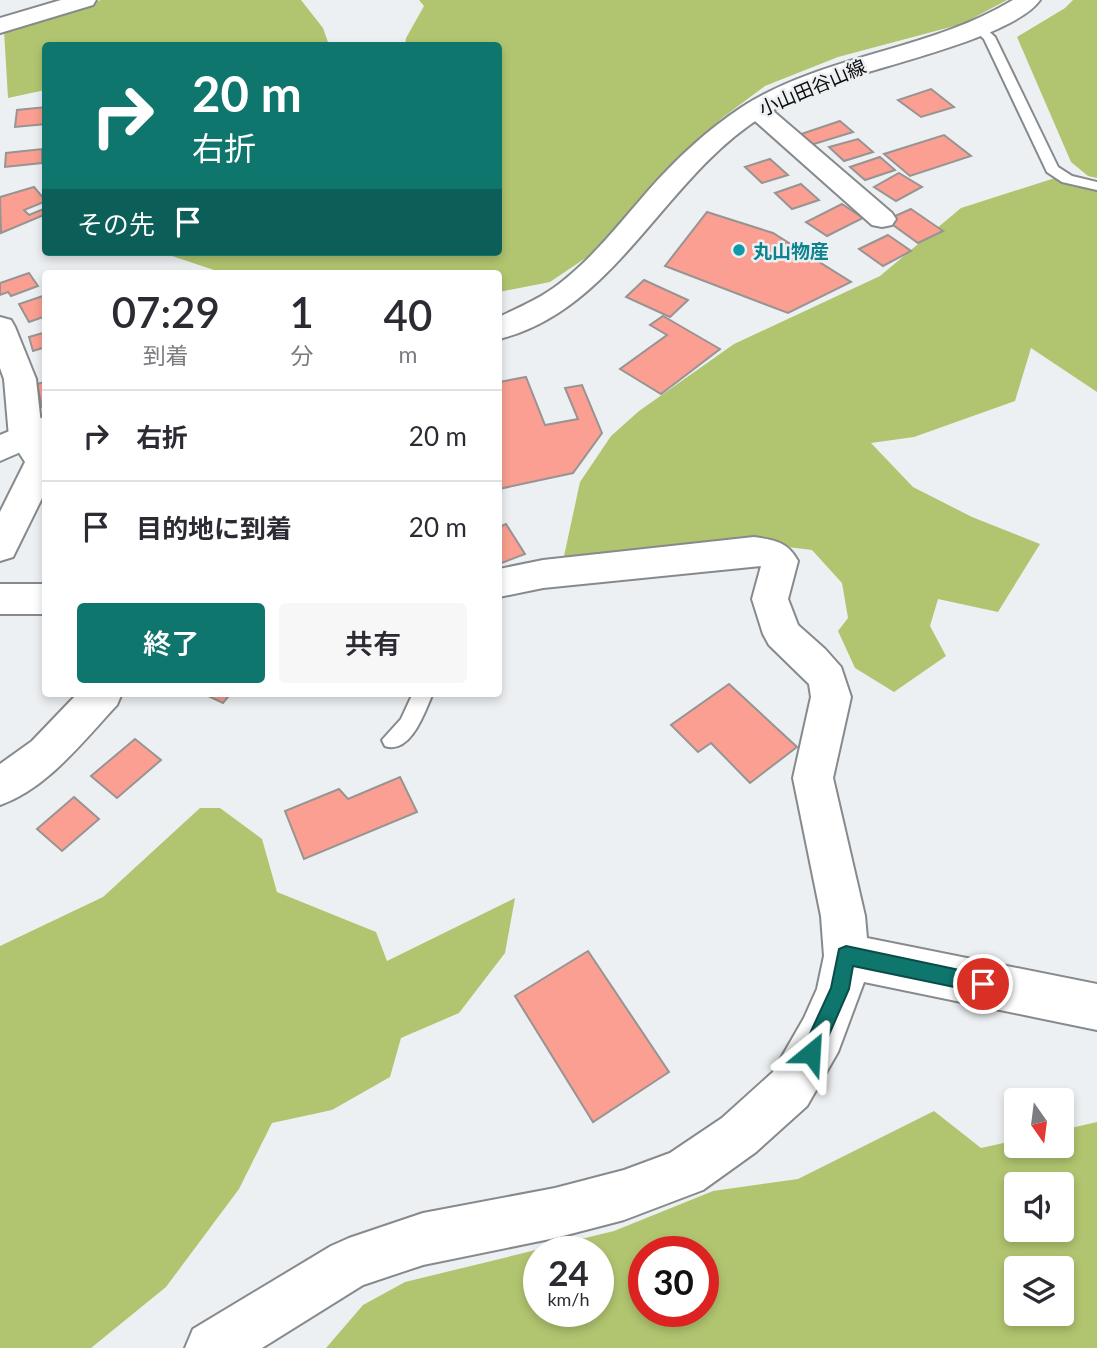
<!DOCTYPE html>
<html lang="ja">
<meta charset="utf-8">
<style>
:root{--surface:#fff;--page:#f7f7f7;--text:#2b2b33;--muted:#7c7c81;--line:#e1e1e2;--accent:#0f766e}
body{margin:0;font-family:Lato,"Noto Sans JP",sans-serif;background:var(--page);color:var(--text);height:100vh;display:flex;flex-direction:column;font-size:26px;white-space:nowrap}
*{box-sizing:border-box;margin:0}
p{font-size:23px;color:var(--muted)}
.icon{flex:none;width:38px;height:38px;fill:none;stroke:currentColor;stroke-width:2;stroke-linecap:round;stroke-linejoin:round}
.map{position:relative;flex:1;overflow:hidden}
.panel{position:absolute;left:42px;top:270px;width:460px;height:427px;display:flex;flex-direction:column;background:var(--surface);border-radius:7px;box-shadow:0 4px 10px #0003}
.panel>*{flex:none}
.hud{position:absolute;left:42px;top:42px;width:460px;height:214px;border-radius:7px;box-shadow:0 4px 10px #0003;background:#0f766e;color:#fff;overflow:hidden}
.needle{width:46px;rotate:166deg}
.fabs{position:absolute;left:1004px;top:1088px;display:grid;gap:14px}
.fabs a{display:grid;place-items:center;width:70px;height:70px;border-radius:7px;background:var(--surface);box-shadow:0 4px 10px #0003;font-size:35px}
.speed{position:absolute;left:523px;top:1236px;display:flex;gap:14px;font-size:35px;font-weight:700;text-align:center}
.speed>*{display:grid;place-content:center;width:91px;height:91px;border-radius:50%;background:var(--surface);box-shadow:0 4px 10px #0003;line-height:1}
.speed small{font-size:18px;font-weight:400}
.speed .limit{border:10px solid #d22;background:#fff;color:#111}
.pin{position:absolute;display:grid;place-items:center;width:60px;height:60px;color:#fff;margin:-30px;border:4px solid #fff;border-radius:50%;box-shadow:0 2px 7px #0007}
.me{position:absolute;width:77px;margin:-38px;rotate:27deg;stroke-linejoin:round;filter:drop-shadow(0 0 5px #0008)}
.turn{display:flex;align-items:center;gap:24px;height:147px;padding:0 35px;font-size:32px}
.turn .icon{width:91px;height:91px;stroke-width:2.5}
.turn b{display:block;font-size:49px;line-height:60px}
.then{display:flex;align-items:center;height:66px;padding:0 35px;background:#0003;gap:14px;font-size:26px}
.eta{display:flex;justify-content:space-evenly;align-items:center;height:119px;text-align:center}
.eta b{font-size:42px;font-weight:600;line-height:49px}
.action{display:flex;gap:14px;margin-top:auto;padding:14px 35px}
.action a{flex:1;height:80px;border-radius:7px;background:var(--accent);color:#fff;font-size:28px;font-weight:600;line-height:80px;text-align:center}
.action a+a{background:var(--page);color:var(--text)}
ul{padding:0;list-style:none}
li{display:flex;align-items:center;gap:21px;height:91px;padding:0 35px;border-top:2px solid var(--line)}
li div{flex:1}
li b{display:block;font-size:26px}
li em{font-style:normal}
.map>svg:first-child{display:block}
.forest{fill:#b1c570;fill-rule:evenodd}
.building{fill:#fa9f91;stroke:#979493;stroke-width:2}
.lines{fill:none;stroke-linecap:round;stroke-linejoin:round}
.service-casing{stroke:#878a8c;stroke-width:4}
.minor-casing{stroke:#878a8c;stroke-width:4}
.secondary-casing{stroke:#878a8c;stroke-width:4}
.service{fill:#fff;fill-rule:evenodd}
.minor{fill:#fff;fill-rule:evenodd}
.secondary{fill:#fff;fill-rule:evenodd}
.route{fill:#0f766e;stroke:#0a4d48;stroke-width:2}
.culture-dot{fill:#0f9aa8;stroke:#edf0f2;stroke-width:2.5}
.labels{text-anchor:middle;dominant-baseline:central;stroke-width:5;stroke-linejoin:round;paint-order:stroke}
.far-street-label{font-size:19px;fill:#0b0c0d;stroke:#edf0f2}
.far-culture-label{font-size:19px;font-weight:bold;fill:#0d838f;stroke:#edf0f2;text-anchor:start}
</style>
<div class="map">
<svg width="1097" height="1348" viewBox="0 0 1097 1348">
<rect width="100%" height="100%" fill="#edf0f2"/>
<g class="forest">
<path d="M101,0h200l22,28 6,17 -283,1 -1,44 -37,8 -4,-67z"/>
<path d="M419,0h588l-45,24 -124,33 -73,29 -43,32 -42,38 -87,97 -43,29 -51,10v-19h-276l-63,-21h339v-206l-94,-1 1,-7 18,-32z"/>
<path d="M1073,0h24v178l-9,-2 -17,-14 -54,-125 48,-29z"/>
<path d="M1055,178l42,13v201l-66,-44 -16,53 -101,36 -43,6 42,44 59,30 68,27 -42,68 -60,-13 -8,27 16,30 -52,36 -39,-24 -17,-37 10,-13 -6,-35 -30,-33 -33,-4 -215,10 16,-74 31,-46 28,-25 95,-67 146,-68 81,-68z"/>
<path d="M200,808h20l42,31 15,53 99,40 11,29 128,-63 -10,55 -46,60 -58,25 -11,39 -58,33 -60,13 -33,66 -73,98 -75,61h-91v-402l103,-49z"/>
<path d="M934,1111l47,37 36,-8v6h45v-16l35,-8v226h-771l37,-43 42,-23 209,-51 99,-40 85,-12zM1017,1185h45v45h-45zM598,1251v60h-59v-60zM704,1251v60h-60v-60zM1017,1269h45v45h-45z"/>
</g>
<g class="building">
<path d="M931,89l23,18 -33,10 -23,-17z"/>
<path d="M46,107v17l-31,3 2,-17z"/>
<path d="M840,121l13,11 -42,13 -13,-10z"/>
<path d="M944,135l27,21 -61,20 -26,-22z"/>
<path d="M858,139l15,13 -29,9 -15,-14z"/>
<path d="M42,149v14l-37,4 1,-14z"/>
<path d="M880,157l15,13 -30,10 -15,-13z"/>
<path d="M770,159l18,16 -26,8 -17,-16z"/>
<path d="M899,173l23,14 -26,14 -22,-14z"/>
<path d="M801,184l18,16 -27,9 -17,-16z"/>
<path d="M34,187l12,14 -22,9 5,5 17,-7v6l-45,19 -1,-36z"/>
<path d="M842,204l21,14 -36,18 -21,-14z"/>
<path d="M911,209l32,22 -25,12 -32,-23z"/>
<path d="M707,212l66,21 78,49 -63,31 -123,-47z"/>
<path d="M888,235l23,16 -28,15 -24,-17z"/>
<path d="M29,273l9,13 -27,10 -3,-4 -8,3v-12z"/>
<path d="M644,280l44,20 -18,17 -44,-20z"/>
<path d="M46,295v21l-17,6 -10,-18z"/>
<path d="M663,316l57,33 -59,45 -41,-25 47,-34 -17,-10z"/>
<path d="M46,332v15l-13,4 -4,-14z"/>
<path d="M46,376v30l-4,1 -5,-23 8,-2z"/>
<path d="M526,377l19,48 33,-6 -13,-31 17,-3 20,48 -29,40 -74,16v-107z"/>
<path d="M506,524l19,30 -26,10v-37z"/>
<path d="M729,684l68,63 -47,36 -39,-40 -13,9 -27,-27z"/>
<path d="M202,693h29l-8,10z"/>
<path d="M135,739l26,21 -44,38 -26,-22z"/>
<path d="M400,777l17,35 -113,47 -19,-48 54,-22 9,10z"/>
<path d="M74,797l25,22 -37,32 -25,-22z"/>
<path d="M588,951l81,121 -76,50 -78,-126z"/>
</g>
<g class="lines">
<g class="service-casing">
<g id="service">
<path d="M975,26h8l12,11 63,130 14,9 25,6v8l-35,-8 -15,-10 -63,-133 -11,-10z"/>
<path d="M413,693h20c-8,18 -22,62 -48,53l-3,-6 19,-21z"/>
</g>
</g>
<g class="minor-casing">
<g id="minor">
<path d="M61,0h35l-3,5 -93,28v-15z"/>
<path d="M756,101l9,3 127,109 4,6 -4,6 -10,2 -10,-2 -125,-111 -4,-5 4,-5z"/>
<path d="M0,317l11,3 4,7 21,52 6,54 4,4v53l-33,67 -13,4v-49l25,-50 -16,-25 -5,-58 -4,-11z"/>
<path d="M754,537c21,3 34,5 44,24l-10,38 10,26 27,24 16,18 10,30 -18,81 32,138 2,22 230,46v46l-233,-48 -26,70 -31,54 -51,46 -53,38 -79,30 -69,18 -132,27 -60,20 -101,63h-77l8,-19 138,-83 18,-8 74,-25 132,-25 69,-18 46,-17 52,-35 51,-46 31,-54 13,-29 7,-33 -3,-40 -28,-138 18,-81 -2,-13 -40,-39 -6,-11 -11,-35 9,-33 -218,22 -44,9v-28l44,-9z"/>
<rect x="0" y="584" width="46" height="30"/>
<path d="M78,693h44l-5,12c-34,36 -69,83 -117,100v-41l32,-23z"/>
</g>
</g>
<g class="secondary-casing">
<g id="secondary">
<path d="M1013,0h27c-25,37 -164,67 -210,84 -23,8 -46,19 -67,32 -99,61 -147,194 -264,223v-22c21,-10 42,-19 60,-33 34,-26 60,-60 88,-92 28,-32 60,-62 95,-85 83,-53 187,-56 271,-107z"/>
<path d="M46,416v25l-46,20v-26z"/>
</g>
</g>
<use href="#service" class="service"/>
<use href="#minor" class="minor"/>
<use href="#secondary" class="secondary"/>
</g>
<path class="route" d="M846,946l137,29 6,2 3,7 -3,6 -6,3 -130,-27 -4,23 -31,71 -7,3 -7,-3 -3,-7 30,-65 8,-39z"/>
<circle class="culture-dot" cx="739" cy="250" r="7"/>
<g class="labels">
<g class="far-street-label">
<text transform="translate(812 87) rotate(-23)">小山田谷山線</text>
</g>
<g class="far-culture-label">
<text x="753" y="250">丸山物産</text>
</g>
</g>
</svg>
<div class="fabs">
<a><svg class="needle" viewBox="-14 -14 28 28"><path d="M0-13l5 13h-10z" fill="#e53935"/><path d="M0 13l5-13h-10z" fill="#7c7c81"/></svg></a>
<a><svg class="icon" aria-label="sound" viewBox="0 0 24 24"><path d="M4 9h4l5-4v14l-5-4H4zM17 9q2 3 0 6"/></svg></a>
<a><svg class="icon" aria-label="layers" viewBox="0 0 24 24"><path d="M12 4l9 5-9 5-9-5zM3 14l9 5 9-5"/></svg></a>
</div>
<div class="speed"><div>24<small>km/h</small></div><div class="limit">30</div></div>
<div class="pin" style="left:983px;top:984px;background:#d93025"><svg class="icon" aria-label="arrive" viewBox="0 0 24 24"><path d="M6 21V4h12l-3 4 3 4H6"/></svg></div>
<svg class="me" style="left:811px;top:1053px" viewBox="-20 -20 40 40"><path d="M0-17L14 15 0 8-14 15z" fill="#0f766e" stroke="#fff" stroke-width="4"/></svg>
<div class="hud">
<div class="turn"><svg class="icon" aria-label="right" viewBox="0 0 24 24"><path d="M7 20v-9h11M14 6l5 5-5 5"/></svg><div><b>20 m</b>右折</div></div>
<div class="then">その先<svg class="icon" aria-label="arrive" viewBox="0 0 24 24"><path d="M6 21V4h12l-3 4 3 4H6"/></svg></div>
</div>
<section class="panel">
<div class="eta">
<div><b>07:29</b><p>到着</p></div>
<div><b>1</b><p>分</p></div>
<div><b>40</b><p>m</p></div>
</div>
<ul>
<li><svg class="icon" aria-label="right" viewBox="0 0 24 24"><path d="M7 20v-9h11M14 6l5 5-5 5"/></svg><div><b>右折</b></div><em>20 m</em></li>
<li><svg class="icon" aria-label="arrive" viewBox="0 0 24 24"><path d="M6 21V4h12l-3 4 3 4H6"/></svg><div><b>目的地に到着</b></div><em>20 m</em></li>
</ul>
<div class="action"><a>終了</a><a>共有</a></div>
</section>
</div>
